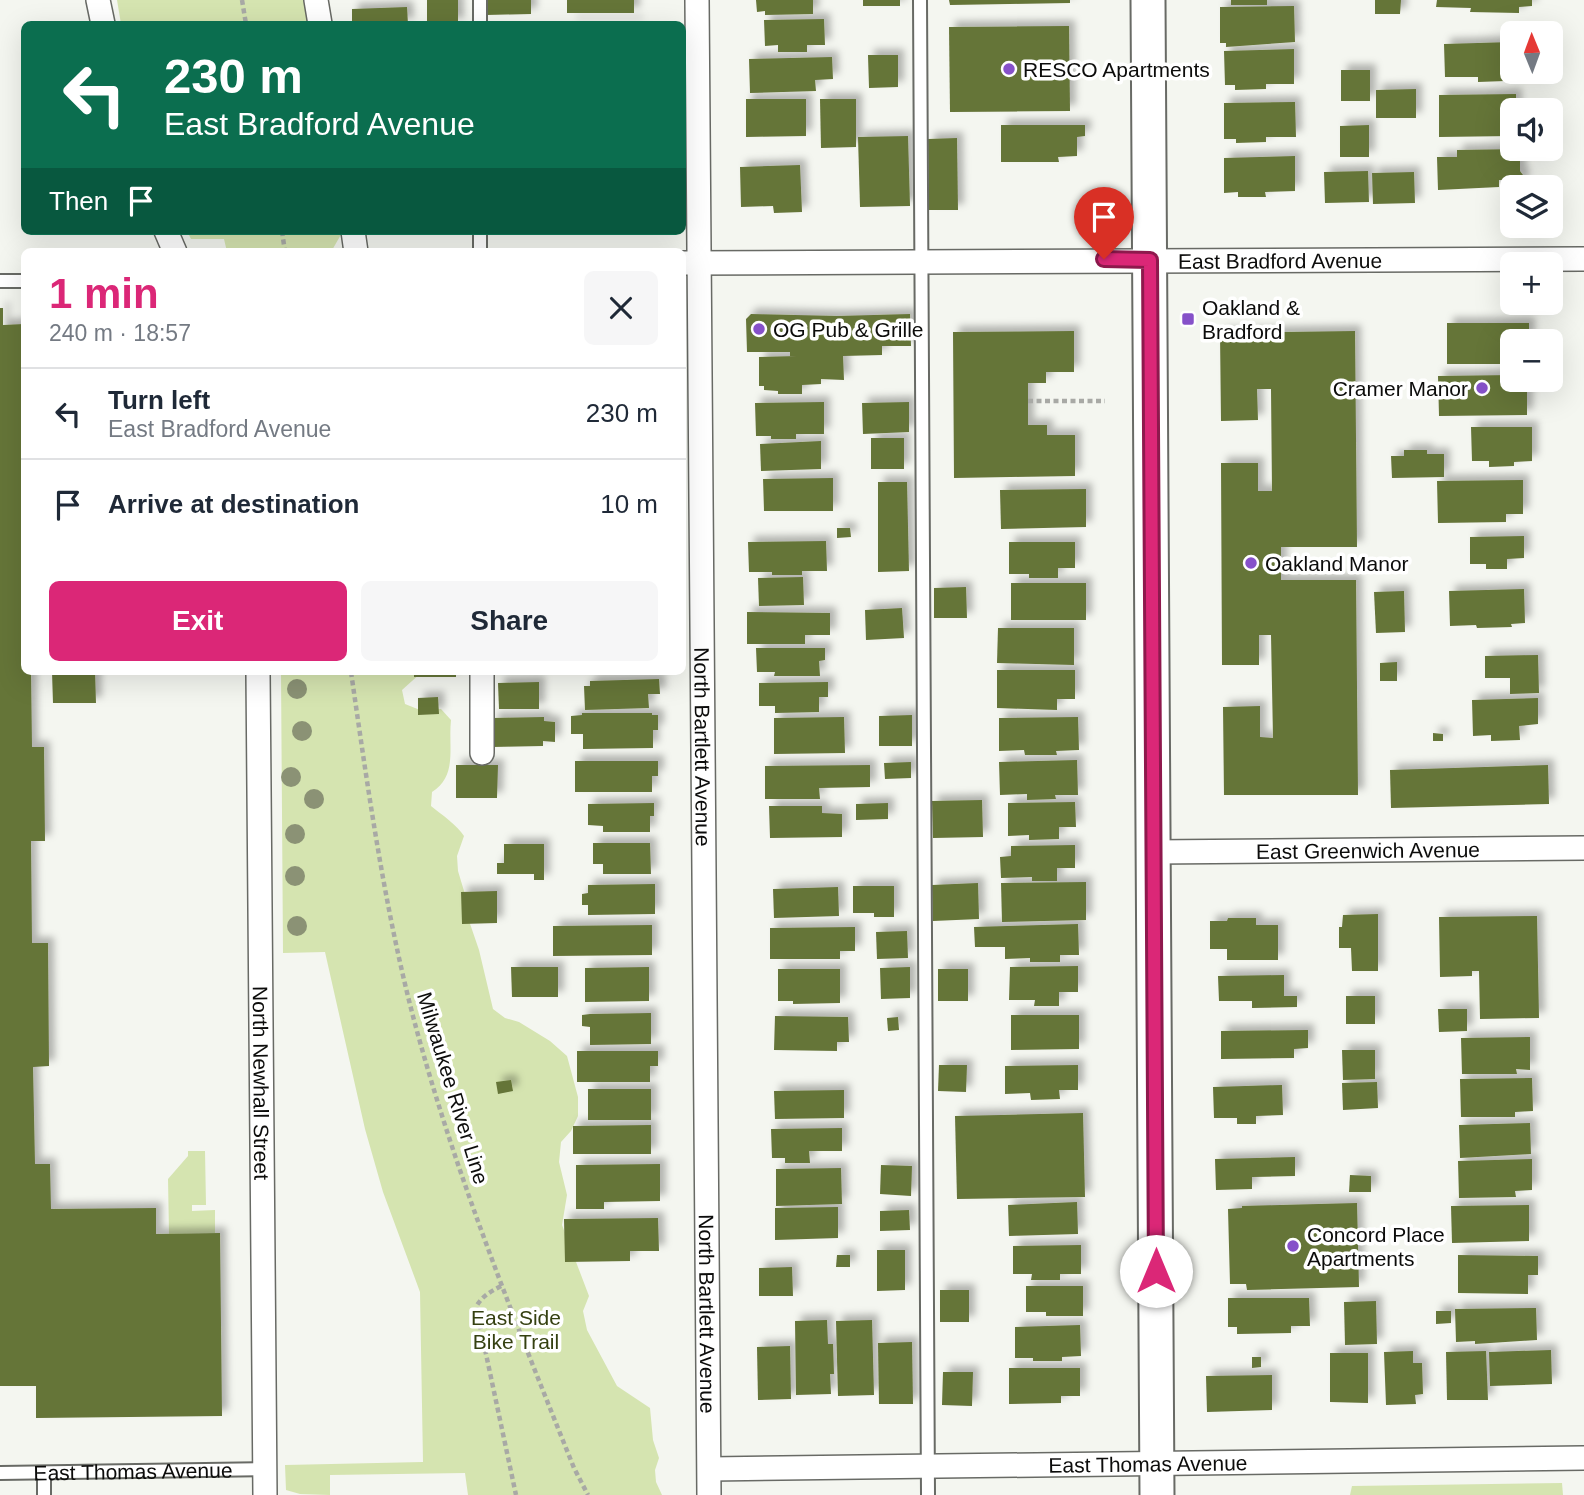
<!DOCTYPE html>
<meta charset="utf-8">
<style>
:root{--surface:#fff;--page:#f6f6f7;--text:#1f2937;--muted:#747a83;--line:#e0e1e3;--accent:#db2777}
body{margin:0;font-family:Arial,sans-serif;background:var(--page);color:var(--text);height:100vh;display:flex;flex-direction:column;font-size:26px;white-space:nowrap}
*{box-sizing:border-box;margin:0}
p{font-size:23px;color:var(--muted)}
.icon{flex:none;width:38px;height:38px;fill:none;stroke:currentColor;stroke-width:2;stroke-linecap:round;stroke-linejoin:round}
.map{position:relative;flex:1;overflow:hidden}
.panel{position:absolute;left:21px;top:248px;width:665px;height:427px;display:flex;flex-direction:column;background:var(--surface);border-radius:10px;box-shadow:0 7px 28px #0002}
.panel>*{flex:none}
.top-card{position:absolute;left:21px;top:21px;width:665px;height:214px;border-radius:10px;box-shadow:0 7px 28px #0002;background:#0b6e4f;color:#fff;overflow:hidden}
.needle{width:46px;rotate:359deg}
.tools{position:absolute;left:1500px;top:21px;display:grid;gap:14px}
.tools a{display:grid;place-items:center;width:63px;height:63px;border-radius:10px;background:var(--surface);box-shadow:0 7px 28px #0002;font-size:35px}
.pin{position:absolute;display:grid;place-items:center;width:60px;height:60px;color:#fff;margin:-72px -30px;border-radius:50% 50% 50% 0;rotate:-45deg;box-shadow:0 0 7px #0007}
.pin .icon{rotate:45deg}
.me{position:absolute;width:77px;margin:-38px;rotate:0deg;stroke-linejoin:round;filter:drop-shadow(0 0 5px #0008)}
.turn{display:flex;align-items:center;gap:24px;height:147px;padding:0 28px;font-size:32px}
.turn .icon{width:91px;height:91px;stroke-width:2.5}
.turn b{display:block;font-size:49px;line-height:60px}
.then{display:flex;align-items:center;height:66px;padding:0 28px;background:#0003;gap:14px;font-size:26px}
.round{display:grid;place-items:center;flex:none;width:74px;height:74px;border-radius:10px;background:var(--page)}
.headline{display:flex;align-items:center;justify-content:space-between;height:119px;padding:0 28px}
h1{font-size:42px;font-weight:800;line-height:52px;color:var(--accent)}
.action{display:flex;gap:14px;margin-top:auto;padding:14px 28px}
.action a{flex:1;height:80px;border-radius:10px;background:var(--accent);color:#fff;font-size:28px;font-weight:800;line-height:80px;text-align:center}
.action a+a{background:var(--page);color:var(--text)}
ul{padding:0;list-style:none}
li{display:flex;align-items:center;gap:21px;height:91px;padding:0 28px;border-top:2px solid var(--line)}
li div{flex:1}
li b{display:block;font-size:26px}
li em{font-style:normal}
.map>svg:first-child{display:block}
.green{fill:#d5e4b0}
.building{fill:#657438;filter:url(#shadow)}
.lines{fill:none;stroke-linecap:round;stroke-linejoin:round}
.lane-casing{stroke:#686a65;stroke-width:16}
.street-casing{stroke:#686a65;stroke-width:26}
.secondary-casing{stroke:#686a65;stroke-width:37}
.path{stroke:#a8a9a5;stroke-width:4.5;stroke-dasharray:5 3.5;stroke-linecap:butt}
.lane{stroke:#fff;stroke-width:12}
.street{stroke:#fff;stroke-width:23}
.secondary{stroke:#fff;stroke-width:33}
.tree{fill:#8b9275}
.route-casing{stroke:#8e194d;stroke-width:18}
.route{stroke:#db2777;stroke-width:12}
.poi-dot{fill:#8651c9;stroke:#fff;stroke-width:2.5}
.labels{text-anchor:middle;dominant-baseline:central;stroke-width:7;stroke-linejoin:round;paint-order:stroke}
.poi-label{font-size:21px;fill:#0c0c0b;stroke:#fff;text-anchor:start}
.street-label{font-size:21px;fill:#0c0c0b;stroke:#fff}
.park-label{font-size:21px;fill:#354011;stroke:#fff}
</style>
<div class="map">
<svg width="1584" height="1495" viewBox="0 0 1584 1495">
<defs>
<filter id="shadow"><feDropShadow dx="6" dy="-6" stdDeviation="3.5" flood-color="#0004"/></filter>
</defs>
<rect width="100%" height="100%" fill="#f4f6f0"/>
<g class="green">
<path d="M117,0h191l2,24h-189z"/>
<path d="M187,231h156l-12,21h-104l-3,-13h-33z"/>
<path d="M281,672h141l-20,18 3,14 15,6 21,-1 10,11c-3,26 7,56 -19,72l-1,14c10,8 27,20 33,30l-7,20 1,15 9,30 -1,11 13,38 14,59 12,9 14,4 31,19 17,15 11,41v19l-7,15 -10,11 -2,20 8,33 -5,30 27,71 -6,15 4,19 30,56 33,22 3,32 6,18 -4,12 1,12 6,13h-194l-3,-22 -135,2v20l-30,-1 -14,-4 -1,-25 138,-3 -3,-170 -37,-100 -18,-63 -40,-177 -42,1z"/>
<path d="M188,1151h17l1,54h-14v6l23,-1v23l-46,1 -1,-55 20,-23z"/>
<path d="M1562,1483l1,12h-213l2,-9z"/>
</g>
<g class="building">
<rect x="427" y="0" width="31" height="24"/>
<path d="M486,0h45v14l-45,1z"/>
<rect x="567" y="0" width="67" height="13"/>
<path d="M756,0h57v14l-48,1v-4l-8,1z"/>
<rect x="863" y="0" width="37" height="6"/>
<path d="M949,0h121v3l-120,2z"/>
<rect x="1231" y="0" width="36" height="5"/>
<path d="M1375,0h26l-1,14h-25z"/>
<path d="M1437,0h95v6l-13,1v6l-49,-1 1,-4 -35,-1z"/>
<path d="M1294,6l1,36 -69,5v-4h-6v-36z"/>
<path d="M407,7l1,17h-56v-15z"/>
<path d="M824,19l1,26h-18v7h-29v-7l-13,1 -1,-26z"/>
<rect x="570" y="22" width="67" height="2"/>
<path d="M1069,26l1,85 -120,1 -1,-85z"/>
<path d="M1512,42v30h11v4l-18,1v4l-27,1v-5h-33l-1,-33z"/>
<path d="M1294,49v35h-28v5l-31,1v-5h-10l-1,-34z"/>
<path d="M868,55h30v32l-29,1z"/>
<path d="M832,57l1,22 -18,1 1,11 -66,2 -1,-34z"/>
<rect x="1341" y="70" width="29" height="31"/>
<path d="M1416,89v29h-40v-28z"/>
<path d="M1516,94v16h-4v26l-73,1v-42z"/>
<path d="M746,99h60v37l-60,1z"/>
<path d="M820,99h36v48l-35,1z"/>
<path d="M1295,102l1,35h-30v5l-30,1v-4h-12v-36z"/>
<path d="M1001,125h84v11l-8,1v19l-19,1 1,5h-58z"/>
<path d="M1369,125v32h-29v-31z"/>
<path d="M908,136l2,70 -50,1 -2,-70z"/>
<path d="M957,138l1,72h-29l-1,-71z"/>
<path d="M1520,149v22l3,4v7l-4,4h-7v-6h-13v7l-61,3 -1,-33h20v-7z"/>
<path d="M1295,156v35l-30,1 1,5h-28v-5l-14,1v-35z"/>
<path d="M800,165l2,47 -28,1 -1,-7 -32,1 -1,-40z"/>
<path d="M1368,171l1,31 -44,1 -1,-31z"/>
<path d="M1414,172l1,31 -42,1 -1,-31z"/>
<path d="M0,308h3v17l21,-1v348h7l1,75h12l1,94h-14l1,102h16l1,123 -16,1 2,97h15l1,45 105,-1v26l64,-1 2,183 -186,2v-32h-36z"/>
<path d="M751,314l87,2 72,-2 1,32h-29v9l-39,1 1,24 -23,-1v5l-19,1v9h-24v-3l-14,-1v-4h-5v-29l38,-1h-7v-4h-43l-1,-33z"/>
<path d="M1447,323h82v18h-17v23h-65z"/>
<path d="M1074,331v41h-28v11h-18v42h19v10h28v41l-121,2 -1,-146z"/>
<path d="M1355,331l2,216h-76v33h75l2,215h-134l-1,-88 37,-1v31l13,1 -2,-103h-12v30h-37l-1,-202h37v28h14l-1,-102h-14l1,31 -37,1 -1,-88z"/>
<path d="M1512,375v5h15v35l-88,1 -1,-40z"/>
<path d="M824,402v32h-28v5h-25v-3h-15l-1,-33z"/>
<path d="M909,402v30l-46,2 -1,-31z"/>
<path d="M1471,427h61v34l-18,1v4l-25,1v-6h-17z"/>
<rect x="871" y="438" width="33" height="31"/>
<path d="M821,441v28l-60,2 -1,-27z"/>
<path d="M1404,450h23v4h17v23l-52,1 -1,-22h13z"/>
<path d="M833,478v33h-69l-1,-32z"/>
<path d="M1523,480v34h-17v8l-68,1 -1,-42z"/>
<path d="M878,482h29l2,89 -31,1z"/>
<path d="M1086,489v38l-85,2 -1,-39z"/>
<path d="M837,528h13l1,9 -14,1z"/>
<path d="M1524,536v22l-17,1v10h-21v-5h-16v-27z"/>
<path d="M826,541l1,30h-25v4h-30v-3h-23l-1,-30z"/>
<path d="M1009,542h66v26h-17v10h-29v-4h-20z"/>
<path d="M803,577l1,28 -45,1 -1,-28z"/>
<rect x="1011" y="583" width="75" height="37"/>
<path d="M966,587l1,31h-33v-30z"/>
<path d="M1524,589l1,34 -14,1 1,3 -35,1 -1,-3 -26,1 -1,-35z"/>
<path d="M1404,591l1,41 -29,1 -2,-41z"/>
<path d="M902,608l2,30 -38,2 -1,-30z"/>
<path d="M747,612l83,1v22h-25v9h-58z"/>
<path d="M998,628h76v37l-77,-2z"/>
<path d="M756,648h69v12l-6,1 1,15h-46l1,-4h-18z"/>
<path d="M1538,655l1,38 -29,1v-16h-25v-22z"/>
<path d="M1397,662v19h-17v-18z"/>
<path d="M997,670h78v29h-18v11l-60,-2z"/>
<path d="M52,672h43l1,31h-43z"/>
<rect x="414" y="672" width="42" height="5"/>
<path d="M659,679l1,15h-12l1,14 -64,2 -1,-24h6v-5z"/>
<path d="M539,682v27h-40l-1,-26z"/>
<path d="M828,682v15h-9v15l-44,1v-7h-16v-23z"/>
<path d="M438,697l1,17 -21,1v-17z"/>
<path d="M1538,698v26l-19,2 1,14 -29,1v-6l-18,1 -1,-36z"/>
<path d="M582,713h70v2h6v15h-5v18l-70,1v-15h-12v-18l11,-1z"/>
<path d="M912,715v31h-33v-30z"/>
<path d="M544,717v4l11,1v20l-12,-1v5l-51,1v-29z"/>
<path d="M844,717l1,36 -71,1v-36z"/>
<path d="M1078,717l1,33 -23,1 1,4h-32l-1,-5 -25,1v-33z"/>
<path d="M1433,733l10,1v7h-10z"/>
<path d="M1077,760l1,35h-23l1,4 -29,1v-6l-27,1 -1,-33z"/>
<path d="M575,761h83v15h-6v16h-77z"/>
<path d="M911,762v16l-26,1 -1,-16z"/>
<path d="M456,765h42l-1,33h-41z"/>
<path d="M870,765v22l-51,1 1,11h-55v-33z"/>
<path d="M1548,765l1,39 -158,4 -1,-38z"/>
<path d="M982,800l1,37 -50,1 -1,-37z"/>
<path d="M1075,802l1,25h-17v12l-30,1v-5l-21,1v-33z"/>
<path d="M654,803v13h-4v16h-47v-6l-15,-1v-21z"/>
<path d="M888,803v16l-32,1v-16z"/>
<path d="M769,806h53v7l20,1v23l-72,1z"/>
<path d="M593,843h57l1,31h-48v-10h-10z"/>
<path d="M504,844h40v36h-10v-6h-37v-11h7z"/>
<path d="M1075,845v23h-18v13h-25v-4l-31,1 -1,-21 11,-1v-10z"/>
<path d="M1086,882v38l-84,2 -1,-39z"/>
<path d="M978,883l1,36 -46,2 -1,-36z"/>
<path d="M655,884v30l-67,1v-10h-6v-11l6,-1v-8z"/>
<path d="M853,886h41v31h-20v-4h-21z"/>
<path d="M838,887l1,29 -65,2 -1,-29z"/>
<path d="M497,891v32l-35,1 -1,-32z"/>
<path d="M1378,914v57h-26l-1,-23h-12v-21h3l1,-12z"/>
<path d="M1537,916l2,102 -59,1 -1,-48h-7v5l-32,1 -1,-60z"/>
<path d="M1228,918h28v7h22v35h-51v-11h-17v-28h17z"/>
<path d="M1078,924l1,31h-19v7h-30v-4l-25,1v-12h-30l-1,-20z"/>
<path d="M652,925v30l-99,1v-30z"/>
<path d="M855,927v24h-15v8h-70v-31z"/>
<path d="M907,931l1,27 -31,1 -1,-27z"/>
<path d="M1078,966v26h-19v14h-25l1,-6h-26l1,-33z"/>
<path d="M511,967h47v30h-46z"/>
<path d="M649,967v34l-64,1v-34z"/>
<path d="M910,967v31l-29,1 -1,-31z"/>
<path d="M778,969h62v34l-47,1v-3h-15z"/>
<rect x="938" y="969" width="30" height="32"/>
<path d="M1284,975v21h13v11l-45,1v-7h-33l-1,-25z"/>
<rect x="1346" y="996" width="29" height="28"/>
<path d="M1438,1009h29v22l-28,1z"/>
<path d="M651,1013v31l-61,1v-18l-8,-1v-11l8,-1z"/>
<path d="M1011,1015h68v34l-68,1z"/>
<path d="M775,1016l73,1 1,25h-12v9l-63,-1z"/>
<path d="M898,1017l1,13 -11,1 -1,-13z"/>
<path d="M1308,1030v18l-14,1v9l-73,1v-28z"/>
<path d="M1530,1037v33l-14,-1 1,5h-55l-1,-36z"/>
<path d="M1342,1050h33v29l-32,1z"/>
<path d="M577,1051h81v15h-8v16h-73z"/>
<path d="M939,1065h28l-1,27 -28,-1z"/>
<path d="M1078,1065v25h-19l1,9 -29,1 -1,-7 -25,1v-28z"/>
<path d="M1532,1078l1,33 -18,1v5h-54l-1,-38z"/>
<path d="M511,1080l2,11 -15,3 -2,-12z"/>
<path d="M1377,1082l1,26 -35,2 -1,-27z"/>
<path d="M1282,1085l1,30 -27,1v8h-19v-6h-23l-1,-31z"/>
<rect x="588" y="1089" width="63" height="31"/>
<path d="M844,1090v28l-69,1 -1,-28z"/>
<path d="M1083,1113l2,84 -128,2 -2,-83z"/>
<path d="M1530,1123l1,31 -71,4 -1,-33z"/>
<path d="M651,1125v29h-78v-28z"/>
<path d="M842,1128v23h-33l1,12h-25v-5h-13l-1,-29z"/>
<path d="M1295,1157v19l-43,1v12l-36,1 -1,-31z"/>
<path d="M1532,1159v31l-17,1 1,6 -57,1 -1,-37z"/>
<path d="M660,1164v37l-56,1v7h-28v-44z"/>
<path d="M881,1165l31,1 -1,30 -31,-2z"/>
<path d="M841,1168l1,36 -66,2v-37z"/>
<path d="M1350,1175l21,1v16h-22z"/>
<path d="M1077,1202l1,32 -69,2 -1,-31z"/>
<path d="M1357,1203l2,84 -112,3 -1,-6h-16l-2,-75 14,-1v-2z"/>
<path d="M1529,1205v36l-77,2 -1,-37z"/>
<path d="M838,1207v31l-63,2v-32z"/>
<path d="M909,1210l1,20 -30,1v-20z"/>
<path d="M658,1218l1,33h-29v10l-65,1 -1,-43z"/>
<path d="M1081,1245v29h-21v6h-29l1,-6h-19v-28z"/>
<path d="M877,1250h28v40l-28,1z"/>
<path d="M837,1255h13v12h-14z"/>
<path d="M1458,1255l80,1v19h-10v19l-70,-1z"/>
<path d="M792,1267l1,29h-34v-28z"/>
<path d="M1026,1286h57v30h-37v-4h-20z"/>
<rect x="940" y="1290" width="29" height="32"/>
<path d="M1228,1298h81l1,28h-19v7l-54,1v-7h-9z"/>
<path d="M1376,1301l1,43 -32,1 -1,-43z"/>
<path d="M1536,1308l1,32 -62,4v-3l-19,1 -1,-33z"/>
<path d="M1436,1311h15v12l-15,1z"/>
<path d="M827,1320l1,24h5l1,30h-4l1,20 -35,1 -1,-74z"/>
<path d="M872,1320l2,75 -36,1 -2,-75z"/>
<path d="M1080,1325l1,31 -19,1v4h-29v-3h-18v-31z"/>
<path d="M912,1342l1,62h-34l-1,-61z"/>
<path d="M790,1346l1,53 -33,1 -1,-53z"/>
<path d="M1551,1350l1,34 -62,2 -1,-34z"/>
<path d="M1413,1351v12h9l1,31 -8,1 1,9 -30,1 -2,-53z"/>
<path d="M1486,1351l2,49h-41l-1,-48z"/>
<path d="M1330,1353h38v50l-38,-1z"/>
<path d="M1252,1357h9v10l-9,1z"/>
<path d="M1009,1368h71v28h-19v7l-52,1z"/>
<path d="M943,1372h30l-1,34 -30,-1z"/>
<path d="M1272,1375v35l-65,2 -1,-36z"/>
</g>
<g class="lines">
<g class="lane-casing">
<g id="lane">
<path d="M920,0l8,1495"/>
<path d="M480,24v-24"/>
<path d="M480,252v-21"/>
<path d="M0,281h24"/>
<path id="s1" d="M0,1473l265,-4"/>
<path d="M44,1473v22"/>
</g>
</g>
<g class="street-casing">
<g id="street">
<path d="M98,0l5,24"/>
<path d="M316,0l4,24"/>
<path id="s2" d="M697,0l12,1495"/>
<path d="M166,231l9,21"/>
<path d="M353,231l3,21"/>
<path id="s3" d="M682,263l902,-4"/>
<path id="s4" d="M258,672l7,823"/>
<path d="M482,672v81"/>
<path id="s5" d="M1153,852l431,-4"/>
<path id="s6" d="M710,1469l874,-11"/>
</g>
</g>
<g class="secondary-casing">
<path id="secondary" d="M1148,0l9,1495"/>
</g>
<g class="path">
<path d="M242,0l4,24"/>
<path d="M282,231l3,21"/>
<path d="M1028,401h77"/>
<path d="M351,672c17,117 33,234 63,348 41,154 101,301 160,448l14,27"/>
<path d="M501,1286c-11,6 -19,10 -25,21l40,188"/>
</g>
<use href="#lane" class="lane"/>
<use href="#street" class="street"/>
<use href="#secondary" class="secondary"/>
</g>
<g class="tree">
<circle cx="297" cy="689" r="10"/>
<circle cx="302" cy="731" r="10"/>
<circle cx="291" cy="777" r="10"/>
<circle cx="314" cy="799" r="10"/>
<circle cx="295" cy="834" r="10"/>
<circle cx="295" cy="876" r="10"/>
<circle cx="297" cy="926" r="10"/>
</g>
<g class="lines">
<g class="route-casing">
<path id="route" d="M1104,259l46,1 6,1011"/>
</g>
<use href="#route" class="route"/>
</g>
<g class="poi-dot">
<circle cx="1009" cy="69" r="7"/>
<rect x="1181" y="312" width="14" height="14" rx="3.5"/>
<circle cx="759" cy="329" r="7"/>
<circle cx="1482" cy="388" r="7"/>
<circle cx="1251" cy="563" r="7"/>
<circle cx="1293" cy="1246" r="7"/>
</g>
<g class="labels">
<g class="poi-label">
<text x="1023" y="69">RESCO Apartments</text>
<text x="1202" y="307">Oakland &amp;<tspan x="1202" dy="24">Bradford</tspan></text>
<text x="773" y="329">OG Pub &amp; Grille</text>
<text x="1468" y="388" text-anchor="end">Cramer Manor</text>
<text x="1265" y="563">Oakland Manor</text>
<text x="1307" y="1234">Concord Place<tspan x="1307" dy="24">Apartments</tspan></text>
</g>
<g class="street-label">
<text stroke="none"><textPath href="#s3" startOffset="598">East Bradford Avenue</textPath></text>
<text stroke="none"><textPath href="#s2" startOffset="747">North Bartlett Avenue</textPath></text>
<text stroke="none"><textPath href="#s5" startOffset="215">East Greenwich Avenue</textPath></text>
<text stroke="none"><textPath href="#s4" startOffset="411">North Newhall Street</textPath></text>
<text transform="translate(453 1088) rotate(73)">Milwaukee River Line</text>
<text stroke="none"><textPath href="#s2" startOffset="1314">North Bartlett Avenue</textPath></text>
<text stroke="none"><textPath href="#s6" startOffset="438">East Thomas Avenue</textPath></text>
<text stroke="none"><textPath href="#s1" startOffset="133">East Thomas Avenue</textPath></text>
</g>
<g class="park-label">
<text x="516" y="1317">East Side<tspan x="516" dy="24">Bike Trail</tspan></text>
</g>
</g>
</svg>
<div class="tools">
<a><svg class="needle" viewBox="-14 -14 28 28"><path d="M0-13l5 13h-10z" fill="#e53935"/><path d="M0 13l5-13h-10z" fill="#747a83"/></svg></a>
<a><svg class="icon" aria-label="sound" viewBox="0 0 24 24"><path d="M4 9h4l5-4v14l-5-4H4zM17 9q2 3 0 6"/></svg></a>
<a><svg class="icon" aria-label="layers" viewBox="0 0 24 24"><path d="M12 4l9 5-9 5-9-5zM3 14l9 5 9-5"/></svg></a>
<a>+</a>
<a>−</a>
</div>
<div class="pin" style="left:1104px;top:259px;background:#d93025"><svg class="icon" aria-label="arrive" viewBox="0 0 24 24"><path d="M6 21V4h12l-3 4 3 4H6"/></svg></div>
<svg class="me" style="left:1156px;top:1271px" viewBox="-20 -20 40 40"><circle r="19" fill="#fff"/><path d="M0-13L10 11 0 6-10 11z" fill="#db2777"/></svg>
<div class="top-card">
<div class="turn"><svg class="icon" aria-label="left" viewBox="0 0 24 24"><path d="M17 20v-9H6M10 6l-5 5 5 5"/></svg><div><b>230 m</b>East Bradford Avenue</div></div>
<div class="then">Then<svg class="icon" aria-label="arrive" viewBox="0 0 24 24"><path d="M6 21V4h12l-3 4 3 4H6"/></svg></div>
</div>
<section class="panel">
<div class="headline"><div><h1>1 min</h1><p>240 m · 18:57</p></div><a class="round"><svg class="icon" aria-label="close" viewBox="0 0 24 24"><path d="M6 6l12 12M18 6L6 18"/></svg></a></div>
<ul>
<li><svg class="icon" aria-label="left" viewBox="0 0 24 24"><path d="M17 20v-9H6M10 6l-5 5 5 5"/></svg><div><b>Turn left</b><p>East Bradford Avenue</p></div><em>230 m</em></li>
<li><svg class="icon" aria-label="arrive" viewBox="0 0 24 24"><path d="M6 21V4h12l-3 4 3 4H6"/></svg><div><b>Arrive at destination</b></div><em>10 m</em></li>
</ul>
<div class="action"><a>Exit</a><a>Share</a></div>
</section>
</div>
